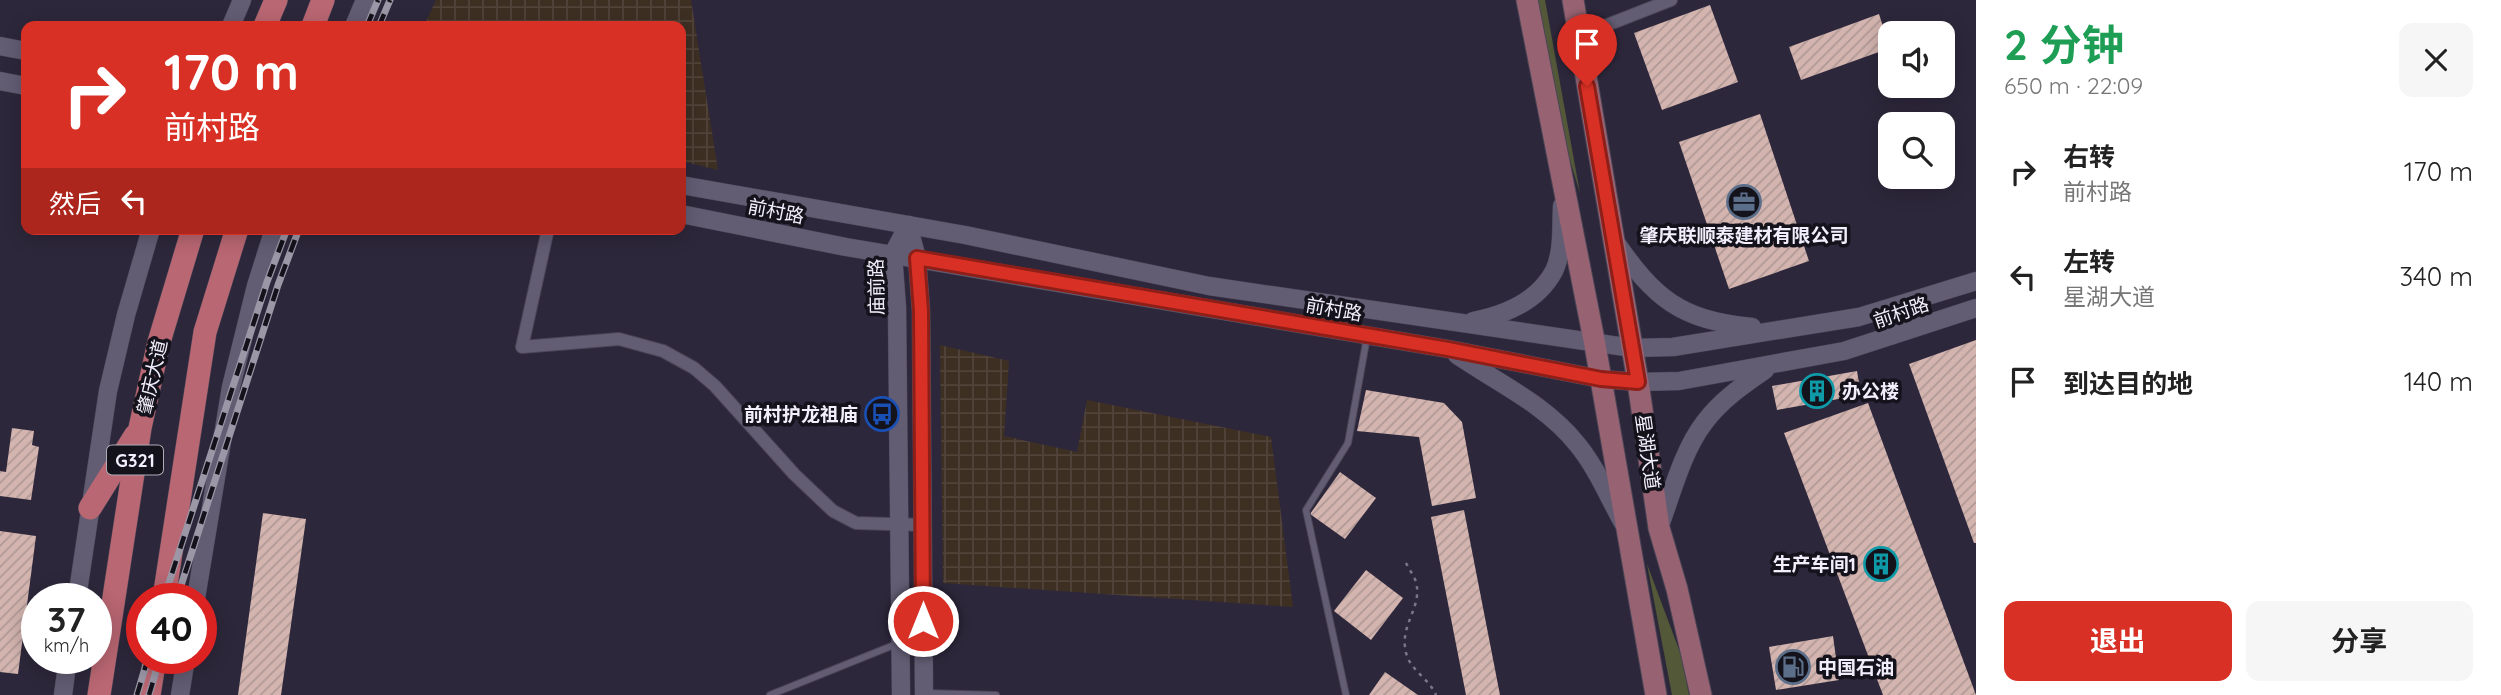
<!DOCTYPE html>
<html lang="zh">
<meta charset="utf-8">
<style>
:root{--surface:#fff;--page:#f6f6f6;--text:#222;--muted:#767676;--accent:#d93025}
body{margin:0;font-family:Quicksand,"Noto Sans SC",sans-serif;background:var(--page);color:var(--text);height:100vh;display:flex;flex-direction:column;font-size:26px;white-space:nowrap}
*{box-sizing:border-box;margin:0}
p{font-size:23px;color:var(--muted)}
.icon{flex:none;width:38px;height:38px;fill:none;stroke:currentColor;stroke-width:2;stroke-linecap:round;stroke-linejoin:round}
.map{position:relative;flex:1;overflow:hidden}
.side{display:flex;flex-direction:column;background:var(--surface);width:525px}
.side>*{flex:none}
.guide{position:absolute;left:21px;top:21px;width:665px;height:214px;border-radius:14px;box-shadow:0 4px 18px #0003;background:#d93025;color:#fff;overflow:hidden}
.buttons{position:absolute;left:1878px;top:21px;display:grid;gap:14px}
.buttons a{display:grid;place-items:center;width:77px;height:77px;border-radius:14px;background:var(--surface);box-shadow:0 4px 18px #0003;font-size:35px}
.speed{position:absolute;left:21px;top:583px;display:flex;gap:14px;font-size:35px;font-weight:700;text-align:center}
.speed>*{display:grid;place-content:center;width:91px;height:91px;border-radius:50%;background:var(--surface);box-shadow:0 4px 18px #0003;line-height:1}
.speed small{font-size:18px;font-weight:400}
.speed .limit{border:10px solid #d22;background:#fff;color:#111}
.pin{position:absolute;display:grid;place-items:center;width:60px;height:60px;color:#fff;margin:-72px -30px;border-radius:50% 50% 50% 0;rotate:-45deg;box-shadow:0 0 7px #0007}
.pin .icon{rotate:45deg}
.me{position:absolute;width:77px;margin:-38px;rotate:0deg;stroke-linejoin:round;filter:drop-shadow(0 0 5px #0008)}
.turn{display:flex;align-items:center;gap:24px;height:147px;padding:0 28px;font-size:32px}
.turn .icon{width:91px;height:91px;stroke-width:2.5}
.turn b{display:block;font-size:49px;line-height:60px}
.then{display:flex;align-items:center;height:66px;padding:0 28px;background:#0003;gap:14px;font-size:26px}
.round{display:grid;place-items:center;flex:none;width:74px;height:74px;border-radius:14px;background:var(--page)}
.overview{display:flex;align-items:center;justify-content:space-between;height:119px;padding:0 28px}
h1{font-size:42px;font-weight:700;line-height:52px;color:#1e9e55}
.action{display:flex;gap:14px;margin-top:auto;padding:14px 28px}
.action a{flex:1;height:80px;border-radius:14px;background:var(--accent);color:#fff;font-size:28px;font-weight:700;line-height:80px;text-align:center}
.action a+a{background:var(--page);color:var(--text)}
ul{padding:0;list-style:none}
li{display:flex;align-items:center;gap:21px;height:105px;padding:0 28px}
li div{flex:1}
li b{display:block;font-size:26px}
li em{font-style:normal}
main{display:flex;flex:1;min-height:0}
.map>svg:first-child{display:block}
.industrial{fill:url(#industrial-grid)}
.green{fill:#525838}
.building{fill:url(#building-hatch)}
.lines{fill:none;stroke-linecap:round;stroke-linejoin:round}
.lane-casing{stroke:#4b4556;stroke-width:8}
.street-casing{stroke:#4b4556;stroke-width:14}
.secondary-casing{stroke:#4b4556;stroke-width:19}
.primary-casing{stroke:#4b4556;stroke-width:23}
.highway-casing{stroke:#4b4556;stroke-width:24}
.path{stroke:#7b7688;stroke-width:2.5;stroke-dasharray:3.5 5;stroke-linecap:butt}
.lane{stroke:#635d74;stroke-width:6}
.street{stroke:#635d74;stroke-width:12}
.secondary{stroke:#635d74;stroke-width:18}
.primary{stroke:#976373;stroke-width:21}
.highway{stroke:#b96772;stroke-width:23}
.rail-casing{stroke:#9b97a7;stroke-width:7}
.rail{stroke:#14121b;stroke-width:4.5;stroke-dasharray:13;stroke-linecap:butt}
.route-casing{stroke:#8d1f18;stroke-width:18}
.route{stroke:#d93025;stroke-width:12}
.labels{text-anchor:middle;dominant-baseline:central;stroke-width:7;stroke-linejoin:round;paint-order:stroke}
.shield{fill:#14121b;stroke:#afacb8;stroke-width:2}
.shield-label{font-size:18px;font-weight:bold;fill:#f2eefc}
.street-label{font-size:19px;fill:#f2eefc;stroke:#14121b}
.poi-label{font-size:19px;font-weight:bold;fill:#f2eefc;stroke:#14121b;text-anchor:start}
</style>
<main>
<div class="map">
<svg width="1976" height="695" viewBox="0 0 1976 695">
<defs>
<pattern id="industrial-grid" width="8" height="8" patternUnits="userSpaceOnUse" patternTransform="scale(1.75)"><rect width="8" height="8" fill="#3e2f23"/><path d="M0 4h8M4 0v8" fill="none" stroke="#514339"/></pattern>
<pattern id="building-hatch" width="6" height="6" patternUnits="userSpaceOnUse" patternTransform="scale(1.75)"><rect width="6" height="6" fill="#d3b4af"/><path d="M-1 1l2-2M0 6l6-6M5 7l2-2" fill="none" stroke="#b09996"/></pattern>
</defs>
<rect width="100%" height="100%" fill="#2d273b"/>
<g class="industrial">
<path d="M436,0h255l27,170 -37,-9v-135h-257z"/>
<path d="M940,345l69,16 -5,75 73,16 10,-52 184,37 22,170 -350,-24z"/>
</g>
<g class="green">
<path d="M1530,0h15l35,193 -36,-116z"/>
<path d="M1647,564l34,91 8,40h-17z"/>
</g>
<g class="building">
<path d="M1710,5l28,77 -76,28 -28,-77z"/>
<path d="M1879,14l11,34 -89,32 -12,-33z"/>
<path d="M1760,114l49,147 -80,28 -50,-147z"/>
<path d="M1976,340v203h-2l-65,-179z"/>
<path d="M1857,371l4,24 -84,15 -5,-24z"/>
<path d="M1366,390l78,13 18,19 14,76 -44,8 -13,-69 -62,-6z"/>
<path d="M1868,403l108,292h-93l-99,-262z"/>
<path d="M12,428l22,3 -2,14 7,2 -8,53 -31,-4v-25l6,1z"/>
<path d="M1340,472l36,26 -31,41 -35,-25z"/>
<path d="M1464,510l36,185h-34l-35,-178z"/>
<path d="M263,513l43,6 -25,176h-43z"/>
<path d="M0,531l36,5 -18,138 -18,-2z"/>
<path d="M1366,570l37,28 -32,42 -37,-29z"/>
<path d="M1833,636l6,44 -63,10 -7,-43z"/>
<path d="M1385,672l33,23h-49z"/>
</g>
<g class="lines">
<g class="lane-casing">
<g id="lane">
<path d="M926,693l70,2"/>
<path d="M770,695l129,-52"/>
<path d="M1346,695l-40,-185 42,-67 19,-106"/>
</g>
</g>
<g class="street-casing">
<g id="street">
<path d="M1579,36l92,-36"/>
<path d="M548,229l-26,118 97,-8 44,12 31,17 21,18 79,88 39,37 23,12 67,2"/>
</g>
</g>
<g class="secondary-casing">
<g id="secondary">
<path d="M231,26l11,-26"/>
<path d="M354,26l11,-26"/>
<path d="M0,46l26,5"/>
<path d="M0,81l26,5"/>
<path d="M681,185l284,50 244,51 423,62 41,-1 186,-30 117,-36"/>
<path d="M681,214l165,33 602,102 153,30 37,3 41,-1 165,-30 132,-43"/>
<path d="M908,225l9,33 4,53 3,384"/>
<path d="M1614,240c41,59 66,80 138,87"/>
<path d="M1473,321c31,-6 65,-20 81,-50 9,-19 7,-45 8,-65"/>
<path d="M1457,355c41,28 88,49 120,89 19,23 31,52 46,79"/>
<path d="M1659,528c13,-34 23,-76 45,-105 16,-22 39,-38 61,-53"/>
<path d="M77,598l31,-207 18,-76 25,-86"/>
<path d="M196,598l35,-211 25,-101 18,-57"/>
<path d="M63,695l5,-37"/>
<path d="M180,695l6,-37"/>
<path d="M901,695l-4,-388 -4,-53 15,-29"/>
</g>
</g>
<g class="primary-casing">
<g id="primary">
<path d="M1527,0l68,345 61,350"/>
<path d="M1573,0l65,382 21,146 18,61 24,106"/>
</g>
</g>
<g class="highway-casing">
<g id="highway">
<path d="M265,26l11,-26"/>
<path d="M313,26l10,-26"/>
<path d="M90,508l45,-72"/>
<path d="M164,598l41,-266 32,-103"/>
<path d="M99,695l41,-267 19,-86 34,-113"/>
<path d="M149,695l6,-37"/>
</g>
</g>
<path class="path" d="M1406,563c3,6 8,13 10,19 7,27 -19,44 -9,74 5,15 23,24 29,39"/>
<use href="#lane" class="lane"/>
<use href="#street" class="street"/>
<use href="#secondary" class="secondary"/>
<use href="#primary" class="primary"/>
<use href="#highway" class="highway"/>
<g class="rail-casing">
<g id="rail">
<path d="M367,26l11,-26"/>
<path d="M379,26l11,-26"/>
<path d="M164,598l103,-316 20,-53"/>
<path d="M177,598l101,-313 21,-56"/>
<path d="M137,695l11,-37"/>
<path d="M149,695l11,-37"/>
</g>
</g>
<use href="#rail" class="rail"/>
</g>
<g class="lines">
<g class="route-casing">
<path id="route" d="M923,621l-2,-310 -4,-53 531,91 153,30 37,3 -51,-296"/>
</g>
<use href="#route" class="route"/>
</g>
<defs>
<g id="office-ring" transform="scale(1.75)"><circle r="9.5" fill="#14121b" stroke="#5c6f8a" stroke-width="1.5"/><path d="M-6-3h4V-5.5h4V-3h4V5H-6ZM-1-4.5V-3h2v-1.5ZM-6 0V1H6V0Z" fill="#5c6f8a"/></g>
<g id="building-ring" transform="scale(1.75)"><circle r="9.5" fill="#14121b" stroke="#0f9aa8" stroke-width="1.5"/><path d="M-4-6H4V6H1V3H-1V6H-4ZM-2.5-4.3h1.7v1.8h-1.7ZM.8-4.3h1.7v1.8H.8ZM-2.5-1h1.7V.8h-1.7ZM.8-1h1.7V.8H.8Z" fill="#0f9aa8"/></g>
<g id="bus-ring" transform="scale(1.75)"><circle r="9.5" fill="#14121b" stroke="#1a4fb4" stroke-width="1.5"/><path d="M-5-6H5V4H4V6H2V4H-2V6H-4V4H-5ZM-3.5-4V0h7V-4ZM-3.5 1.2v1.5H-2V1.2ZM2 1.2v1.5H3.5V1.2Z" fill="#1a4fb4"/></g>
<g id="fuel-ring" transform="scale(1.75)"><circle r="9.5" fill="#14121b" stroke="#5c6f8a" stroke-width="1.5"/><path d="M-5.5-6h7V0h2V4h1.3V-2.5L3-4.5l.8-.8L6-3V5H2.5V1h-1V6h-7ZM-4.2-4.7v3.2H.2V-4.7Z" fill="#5c6f8a"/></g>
</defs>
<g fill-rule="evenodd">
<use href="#office-ring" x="1744" y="202"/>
<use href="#building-ring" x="1817" y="391"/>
<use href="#bus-ring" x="882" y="414"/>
<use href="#building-ring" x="1881" y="564"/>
<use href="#fuel-ring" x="1793" y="667"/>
</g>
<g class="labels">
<rect class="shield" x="107" y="445.5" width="56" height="29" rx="5"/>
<g class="shield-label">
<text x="135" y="460">G321</text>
</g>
<g class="street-label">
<text transform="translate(776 211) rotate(11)">前村路</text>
<text transform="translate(876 287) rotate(-91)">庙前路</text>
<text transform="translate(1334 309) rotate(10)">前村路</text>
<text transform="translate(1901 312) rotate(-19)">前村路</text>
<text transform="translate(152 377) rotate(-77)">肇庆大道</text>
<text transform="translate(1648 452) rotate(82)">星湖大道</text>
</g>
<g class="poi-label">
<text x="1744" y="235" text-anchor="middle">肇庆联顺泰建材有限公司</text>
<text x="1842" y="391">办公楼</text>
<text x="858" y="414" text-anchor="end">前村护龙祖庙</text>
<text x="1856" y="564" text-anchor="end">生产车间1</text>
<text x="1818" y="667">中国石油</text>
</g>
</g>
</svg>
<div class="buttons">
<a><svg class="icon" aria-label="sound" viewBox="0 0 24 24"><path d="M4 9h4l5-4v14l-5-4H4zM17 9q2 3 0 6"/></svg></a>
<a><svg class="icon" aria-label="search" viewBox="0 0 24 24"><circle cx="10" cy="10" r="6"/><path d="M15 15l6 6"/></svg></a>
</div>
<div class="speed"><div>37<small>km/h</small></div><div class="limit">40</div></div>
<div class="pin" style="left:1587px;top:86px;background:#d93025"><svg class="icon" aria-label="arrive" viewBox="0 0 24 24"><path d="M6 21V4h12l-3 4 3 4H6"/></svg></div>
<svg class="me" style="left:923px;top:621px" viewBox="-20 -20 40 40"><circle r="17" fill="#d93025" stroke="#fff" stroke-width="3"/><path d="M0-11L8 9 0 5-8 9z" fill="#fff"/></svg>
<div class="guide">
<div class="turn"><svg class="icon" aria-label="right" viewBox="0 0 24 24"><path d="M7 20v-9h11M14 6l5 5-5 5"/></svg><div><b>170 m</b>前村路</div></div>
<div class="then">然后<svg class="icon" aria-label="left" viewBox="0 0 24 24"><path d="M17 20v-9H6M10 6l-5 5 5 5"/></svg></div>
</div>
</div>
<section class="side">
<div class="overview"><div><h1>2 分钟</h1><p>650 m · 22:09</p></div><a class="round"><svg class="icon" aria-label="close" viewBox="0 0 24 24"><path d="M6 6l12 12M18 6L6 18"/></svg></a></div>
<ul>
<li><svg class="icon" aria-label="right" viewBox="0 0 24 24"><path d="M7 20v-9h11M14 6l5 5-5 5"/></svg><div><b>右转</b><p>前村路</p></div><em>170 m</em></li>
<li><svg class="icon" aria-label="left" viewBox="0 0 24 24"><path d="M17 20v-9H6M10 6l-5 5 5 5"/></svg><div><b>左转</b><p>星湖大道</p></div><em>340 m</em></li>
<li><svg class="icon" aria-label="arrive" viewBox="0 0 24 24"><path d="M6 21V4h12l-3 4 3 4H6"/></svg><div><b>到达目的地</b></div><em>140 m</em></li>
</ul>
<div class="action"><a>退出</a><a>分享</a></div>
</section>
</main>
